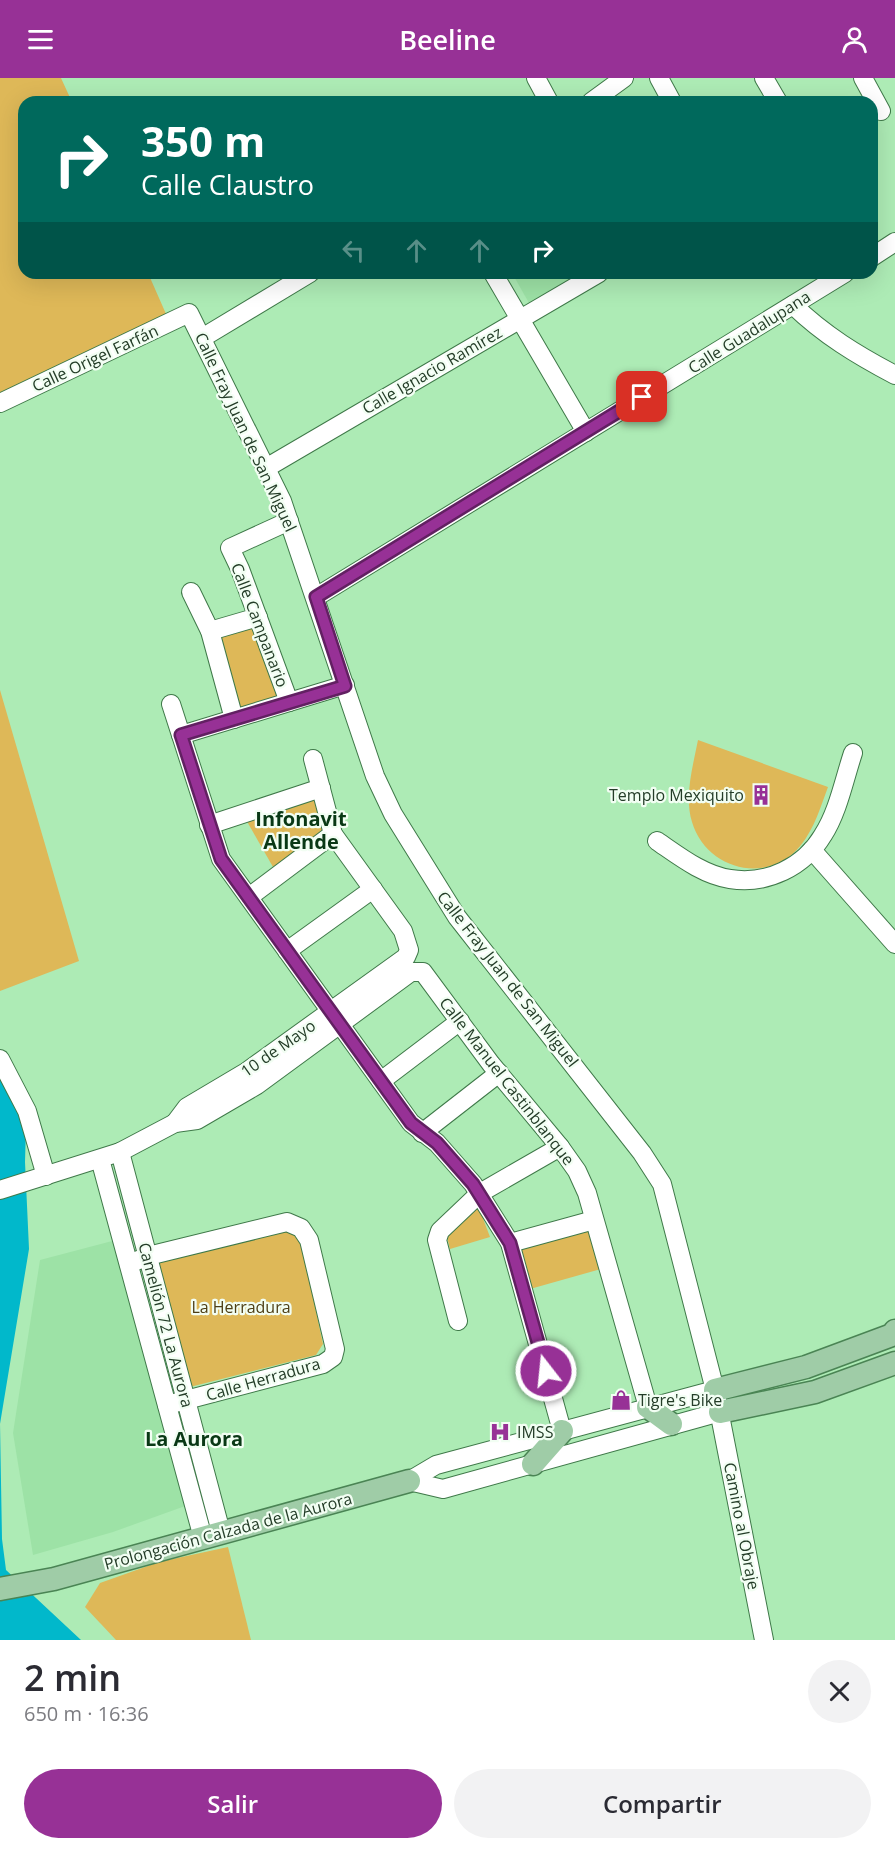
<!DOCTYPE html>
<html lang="es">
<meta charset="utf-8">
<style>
:root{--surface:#fff;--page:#f2f2f3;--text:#2b2b33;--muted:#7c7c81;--accent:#973196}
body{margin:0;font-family:"Open Sans",sans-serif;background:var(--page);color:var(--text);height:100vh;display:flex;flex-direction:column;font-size:22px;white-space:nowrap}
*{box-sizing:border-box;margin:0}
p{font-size:20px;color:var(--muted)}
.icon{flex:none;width:33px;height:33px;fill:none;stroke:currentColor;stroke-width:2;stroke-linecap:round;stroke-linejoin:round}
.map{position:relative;height:1562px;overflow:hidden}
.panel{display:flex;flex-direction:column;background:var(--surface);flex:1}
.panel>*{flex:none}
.hud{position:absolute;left:18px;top:18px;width:860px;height:183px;border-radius:18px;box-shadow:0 6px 24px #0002;background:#00695c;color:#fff;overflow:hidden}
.pin{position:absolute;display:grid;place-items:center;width:51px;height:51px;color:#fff;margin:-26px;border-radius:12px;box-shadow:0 3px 9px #0006}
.me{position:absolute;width:66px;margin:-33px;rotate:344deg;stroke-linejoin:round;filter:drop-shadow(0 0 4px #0008)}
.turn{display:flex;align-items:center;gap:21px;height:126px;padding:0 24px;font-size:27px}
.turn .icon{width:78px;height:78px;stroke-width:2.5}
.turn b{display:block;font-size:42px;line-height:51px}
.lanes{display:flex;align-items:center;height:57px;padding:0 24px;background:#0003;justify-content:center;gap:30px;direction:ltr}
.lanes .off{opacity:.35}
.round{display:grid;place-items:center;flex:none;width:63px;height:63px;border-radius:32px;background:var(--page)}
.summary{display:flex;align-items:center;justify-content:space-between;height:102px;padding:0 24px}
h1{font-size:36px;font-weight:600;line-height:45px}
.button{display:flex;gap:12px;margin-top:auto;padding:12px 24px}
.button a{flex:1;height:69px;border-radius:36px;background:var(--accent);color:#fff;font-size:24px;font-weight:600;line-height:69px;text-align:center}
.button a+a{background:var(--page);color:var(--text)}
header{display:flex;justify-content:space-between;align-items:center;height:78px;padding:0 24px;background:var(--accent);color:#fff;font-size:27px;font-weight:600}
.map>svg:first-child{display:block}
.built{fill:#9de2a6}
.green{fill:#deb858}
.water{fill:#01b8cb}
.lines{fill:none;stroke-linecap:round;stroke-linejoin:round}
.minor-casing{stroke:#3f7949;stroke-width:20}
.major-casing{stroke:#4a8454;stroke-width:25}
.minor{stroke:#fff;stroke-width:18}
.major{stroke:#9fcca7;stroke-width:22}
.route-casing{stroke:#622062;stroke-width:15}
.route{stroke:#973196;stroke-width:10}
.labels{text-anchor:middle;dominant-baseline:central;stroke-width:4.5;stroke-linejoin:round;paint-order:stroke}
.street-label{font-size:16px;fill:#243d28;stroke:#f2fef3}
.poi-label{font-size:16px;fill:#243d28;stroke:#f2fef3;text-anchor:start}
.park-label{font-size:16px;fill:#4d3e15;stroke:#f2fef3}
.quarter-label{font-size:20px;font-weight:bold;fill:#093815;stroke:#f2fef3}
</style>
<header><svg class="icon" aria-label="menu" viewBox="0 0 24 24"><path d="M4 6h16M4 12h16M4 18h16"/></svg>Beeline<svg class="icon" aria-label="person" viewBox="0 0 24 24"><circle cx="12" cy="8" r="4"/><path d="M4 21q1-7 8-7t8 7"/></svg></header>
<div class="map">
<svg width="895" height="1562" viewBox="0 0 895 1562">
<rect width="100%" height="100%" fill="#adebb5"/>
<g class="built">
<path d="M512,195h68l-51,30z"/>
<path d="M116,1162l72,265 -75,27 -80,23 -20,-122 27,-173z"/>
</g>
<g class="green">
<path d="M0,0h61l11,24h-48v171h124l22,50 -170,80z"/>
<path d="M259,542l25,80 -44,12 -26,-82z"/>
<path d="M0,612l79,271 -79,30z"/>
<path d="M698,662l130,47c-7,19 -14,42 -27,58 -32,41 -95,25 -109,-23 -8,-26 1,-56 6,-82z"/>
<path d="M322,713l6,39 -55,37 -28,-49z"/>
<path d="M479,1130l11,29 -40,12 -4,-16z"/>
<path d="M594,1142l14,47 -78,22 -20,-46z"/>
<path d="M287,1152l13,6 23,108 -7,11 -130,33 -31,-129z"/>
<path d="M228,1469l23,93h-135l-31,-33 15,-24 59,-21z"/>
</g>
<path class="water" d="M0,991l26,58 -1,35 4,87 -29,175 2,115 4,31 75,70h-81z"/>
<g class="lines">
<g class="minor-casing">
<g id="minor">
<path d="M536,0l13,24"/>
<path d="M659,0l13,24"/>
<path d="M764,0l14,24"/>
<path d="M863,0l18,33"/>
<path d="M591,24l33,-24"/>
<path d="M872,179l23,-15"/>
<path d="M493,195l93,159"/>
<path d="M793,227c31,30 64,50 102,70"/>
<path d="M202,260l108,-65"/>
<path d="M0,325l189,-90 93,188 93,275 18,38 64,103 185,236 20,31 53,206 49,250"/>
<path d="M266,390l333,-195"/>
<path d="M191,514l19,39 24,88"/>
<path d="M316,519l529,-324"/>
<path d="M210,553l48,-14"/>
<path d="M289,624l-49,-133 -10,-21 59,-27"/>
<path d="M171,626l50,155 190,264 26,20 36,41 37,59 52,188"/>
<path d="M181,657l164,-50"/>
<path d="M209,747l112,-37"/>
<path d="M657,763c22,15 46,34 73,38 37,6 74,-12 93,-44 15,-23 21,-55 30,-82"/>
<path d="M812,772l83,94"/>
<path d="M249,819l84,-63"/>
<path d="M287,873l86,-62"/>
<path d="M0,981l27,52 19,65"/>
<path d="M381,1003l79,-60"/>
<path d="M175,1045l12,-16 59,-35 160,-115 3,-7 -6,-19 -70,-97 -20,-75"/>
<path d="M422,1055l77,-60"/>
<path d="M120,1074l101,380"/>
<path d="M100,1081l103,379"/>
<path d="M0,1112l120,-38 55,-29 22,-3 60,-35 154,-113h12l68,92 69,83 17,24 10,22 61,214"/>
<path d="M510,1165l84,-23"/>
<path d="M129,1186l19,-8 139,-34 14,6 8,12 26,109 -2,8 -10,7 -156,41"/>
<path d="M458,1243l-21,-81 3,-9 40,-38 80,-46"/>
<path d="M409,1403l34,8 277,-77"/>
<path d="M409,1403l27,-16 279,-75"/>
</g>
</g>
<g class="major-casing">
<g id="major">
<path d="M715,1312l91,-23 86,-32 3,-4"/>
<path d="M648,1329l23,17"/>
<path d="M720,1334l95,-20 80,-29"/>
<path d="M533,1386l29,-33"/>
<path d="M0,1511l54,-10 355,-98"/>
</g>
</g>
<use href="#minor" class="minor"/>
<use href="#major" class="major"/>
</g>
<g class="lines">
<g class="route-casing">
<path id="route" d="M546,1293l-36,-128 -37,-59 -36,-41 -26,-20 -190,-264 -40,-124 164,-49 -29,-89 326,-200"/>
</g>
<use href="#route" class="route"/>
</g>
<defs>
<g id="building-bare" transform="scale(1.62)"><path d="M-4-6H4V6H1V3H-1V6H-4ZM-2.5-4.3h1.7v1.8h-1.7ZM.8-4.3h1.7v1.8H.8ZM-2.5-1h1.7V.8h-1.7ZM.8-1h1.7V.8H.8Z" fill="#973196" stroke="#f2fef3" stroke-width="2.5" paint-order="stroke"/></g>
<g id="shop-bare" transform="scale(1.62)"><path d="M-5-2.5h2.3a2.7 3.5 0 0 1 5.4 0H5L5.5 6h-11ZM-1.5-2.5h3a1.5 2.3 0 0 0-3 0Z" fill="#973196" stroke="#f2fef3" stroke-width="2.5" paint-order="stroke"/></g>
<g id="hospital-bare" transform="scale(1.62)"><path d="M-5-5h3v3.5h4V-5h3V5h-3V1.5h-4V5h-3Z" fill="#973196" stroke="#f2fef3" stroke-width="2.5" paint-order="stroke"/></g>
</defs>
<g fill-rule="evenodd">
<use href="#building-bare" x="761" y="717"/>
<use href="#shop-bare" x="621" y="1322"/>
<use href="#hospital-bare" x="500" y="1354"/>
</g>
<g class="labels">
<g class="street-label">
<text transform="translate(749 254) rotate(-32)">Calle Guadalupana</text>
<text transform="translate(95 280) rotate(-25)">Calle Origel Farfán</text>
<text transform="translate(432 292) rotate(-30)">Calle Ignacio Ramírez</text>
<text transform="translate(246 354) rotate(65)">Calle Fray Juan de San Miguel</text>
<text transform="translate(260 547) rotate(69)">Calle Campanario</text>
<text transform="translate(508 901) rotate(52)">Calle Fray Juan de San Miguel</text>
<text transform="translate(278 970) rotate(-35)">10 de Mayo</text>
<text transform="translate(507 1003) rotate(52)">Calle Manuel Castinblanque</text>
<text transform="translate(166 1247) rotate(75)">Camelión 72 La Aurora</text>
<text transform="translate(263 1301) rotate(-16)">Calle Herradura</text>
<text transform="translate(742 1448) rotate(79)">Camino al Obraje</text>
<text transform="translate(228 1453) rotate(-15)">Prolongación Calzada de la Aurora</text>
</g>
<g class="poi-label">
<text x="744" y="717" text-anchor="end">Templo Mexiquito</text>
<text x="638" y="1322">Tigre's Bike</text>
<text x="517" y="1354">IMSS</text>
</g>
<g class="park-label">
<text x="241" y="1229">La Herradura</text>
</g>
<g class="quarter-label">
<text x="301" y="740">Infonavit<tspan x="301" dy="23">Allende</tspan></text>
<text x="194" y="1360">La Aurora</text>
</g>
</g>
</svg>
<div class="pin" style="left:642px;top:319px;background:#d93025"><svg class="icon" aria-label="arrive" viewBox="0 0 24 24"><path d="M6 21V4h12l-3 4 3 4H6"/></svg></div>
<svg class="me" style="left:546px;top:1293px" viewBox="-20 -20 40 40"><circle r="17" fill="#973196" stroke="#fff" stroke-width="3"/><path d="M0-11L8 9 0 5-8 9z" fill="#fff"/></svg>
<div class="hud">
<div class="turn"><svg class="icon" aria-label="right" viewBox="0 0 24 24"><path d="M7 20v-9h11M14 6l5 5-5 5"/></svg><div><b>350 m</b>Calle Claustro</div></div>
<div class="lanes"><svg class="icon off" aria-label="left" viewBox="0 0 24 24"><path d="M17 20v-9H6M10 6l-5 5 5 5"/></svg><svg class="icon off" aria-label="ahead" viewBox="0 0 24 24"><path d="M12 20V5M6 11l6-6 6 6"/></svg><svg class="icon off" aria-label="ahead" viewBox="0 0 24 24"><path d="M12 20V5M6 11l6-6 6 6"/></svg><svg class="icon" aria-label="right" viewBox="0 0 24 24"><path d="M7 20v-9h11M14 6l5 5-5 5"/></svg></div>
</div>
</div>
<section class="panel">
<div class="summary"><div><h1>2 min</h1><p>650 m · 16:36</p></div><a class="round"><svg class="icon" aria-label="close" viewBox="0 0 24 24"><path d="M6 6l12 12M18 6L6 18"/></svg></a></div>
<div class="button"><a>Salir</a><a>Compartir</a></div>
</section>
